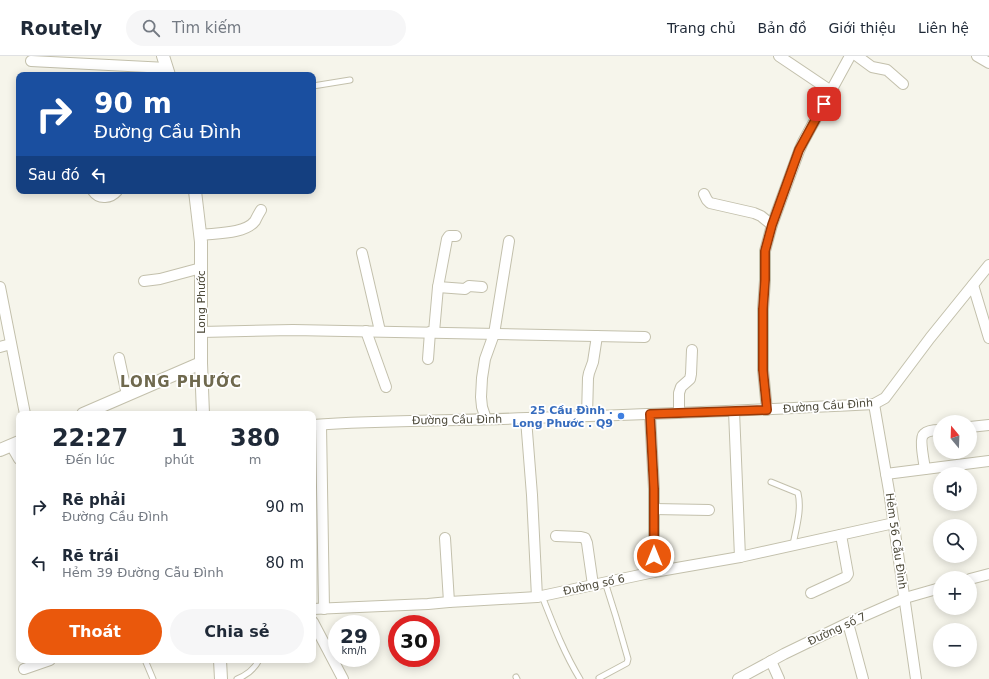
<!DOCTYPE html>
<html lang="vi">
<meta charset="utf-8">
<style>
:root{--surface:#fff;--page:#f6f6f7;--text:#1f2937;--muted:#747a83;--line:#e0e1e3;--accent:#ea580c}
body{margin:0;font-family:"DejaVu Sans",sans-serif;background:var(--page);color:var(--text);height:100vh;display:flex;flex-direction:column;font-size:15px;white-space:nowrap}
*{box-sizing:border-box;margin:0}
p{font-size:13px;color:var(--muted)}
.icon{flex:none;width:22px;height:22px;fill:none;stroke:currentColor;stroke-width:2;stroke-linecap:round;stroke-linejoin:round}
.map{position:relative;flex:1;overflow:hidden}
.details{position:absolute;left:16px;top:355px;width:300px;height:252px;display:flex;flex-direction:column;background:var(--surface);border-radius:8px;box-shadow:0 2px 10px #0003}
.details>*{flex:none}
.guide{position:absolute;left:16px;top:16px;width:300px;height:122px;border-radius:8px;box-shadow:0 2px 10px #0003;background:#1a4fa0;color:#fff;overflow:hidden}
.needle{width:26px;rotate:341deg}
.tools{position:absolute;left:933px;top:359px;display:grid;gap:8px}
.tools a{display:grid;place-items:center;width:44px;height:44px;border-radius:50%;background:var(--surface);box-shadow:0 2px 10px #0003;font-size:20px}
.speed{position:absolute;left:328px;top:559px;display:flex;gap:8px;font-size:20px;font-weight:700;text-align:center}
.speed>*{display:grid;place-content:center;width:52px;height:52px;border-radius:50%;background:var(--surface);box-shadow:0 2px 10px #0003;line-height:1}
.speed small{font-size:10px;font-weight:400}
.speed .limit{border:6px solid #d22;background:#fff;color:#111}
.pin{position:absolute;display:grid;place-items:center;width:34px;height:34px;color:#fff;margin:-17px;border-radius:8px;box-shadow:0 2px 6px #0006}
.me{position:absolute;width:44px;margin:-22px;rotate:0deg;stroke-linejoin:round;filter:drop-shadow(0 0 3px #0008)}
.turn{display:flex;align-items:center;gap:14px;height:84px;padding:0 12px;font-size:18px}
.turn .icon{width:52px;height:52px;stroke-width:2.5}
.turn b{display:block;font-size:28px;line-height:34px}
.then{display:flex;align-items:center;height:38px;padding:0 12px;background:#0003;gap:8px;font-size:15px}
.eta{display:flex;justify-content:space-evenly;align-items:center;height:68px;text-align:center}
.eta b{font-size:24px;font-weight:800;line-height:28px}
.button{display:flex;gap:8px;margin-top:auto;padding:8px 12px}
.button a{flex:1;height:46px;border-radius:24px;background:var(--accent);color:#fff;font-size:16px;font-weight:800;line-height:46px;text-align:center}
.button a+a{background:var(--page);color:var(--text)}
ul{padding:0;list-style:none}
li{display:flex;align-items:center;gap:12px;height:56px;padding:0 12px}
li div{flex:1}
li b{display:block;font-size:15px}
li em{font-style:normal}
header{display:flex;align-items:center;gap:24px;box-sizing:border-box;height:56px;padding:0 20px;background:var(--surface);border-bottom:1px solid var(--line)}
header strong{font-size:19px}
nav{display:flex;gap:22px;margin-inline-start:auto;font-size:14px}
.search{width:280px;height:36px;background:var(--page);display:flex;align-items:center;gap:10px;box-sizing:border-box;padding:0 14px;border-radius:22px;color:var(--muted);font-size:15px}
.map>svg:first-child{display:block}
.lines{fill:none;stroke-linecap:round;stroke-linejoin:round}
.service-casing{stroke:#c3c0ac;stroke-width:7}
.minor-casing{stroke:#c3c0ac;stroke-width:12}
.tertiary-casing{stroke:#c3c0ac;stroke-width:14}
.service{stroke:#fff;stroke-width:5}
.minor{stroke:#fff;stroke-width:10}
.tertiary{stroke:#fff;stroke-width:12}
.route-casing{stroke:#983908;stroke-width:10}
.route{stroke:#ea580c;stroke-width:7}
.shop-dot{fill:#3f7fe0;stroke:#fff;stroke-width:1.5}
.labels{text-anchor:middle;dominant-baseline:central;stroke-width:3.5;stroke-linejoin:round;paint-order:stroke}
.street-label{font-size:11px;fill:#4b4838;stroke:#fff}
.shop-label{font-size:11px;font-weight:bold;fill:#366cbe;stroke:#fff;text-anchor:end}
.district-label{font-size:15px;font-weight:bold;letter-spacing:1px;fill:#6f694e;stroke:#fff}
</style>
<header>
<strong>Routely</strong>
<div class="search"><svg class="icon" aria-label="search" viewBox="0 0 24 24"><circle cx="10" cy="10" r="6"/><path d="M15 15l6 6"/></svg>Tìm kiếm</div>
<nav><a>Trang chủ</a><a>Bản đồ</a><a>Giới thiệu</a><a>Liên hệ</a></nav>
</header>
<div class="map">
<svg width="989" height="623" viewBox="0 0 989 623">
<rect width="100%" height="100%" fill="#f6f5eb"/>
<g class="lines">
<g class="service-casing">
<g id="service">
<path d="M313,30l37,-6"/>
<path d="M771,426l27,11c4,17 -2,35 -5,52"/>
<path d="M542,540c11,28 22,57 38,83"/>
<path d="M145,604l8,19"/>
<path d="M516,621l1,2"/>
<path d="M599,622l28,-15 1,-4 -12,-42 -11,-35"/>
<path d="M237,623c10,-4 17,-9 22,-19"/>
</g>
</g>
<g class="minor-casing">
<g id="minor">
<path d="M779,0l52,35"/>
<path d="M857,0l15,11 15,3 16,14"/>
<path d="M977,0l12,7"/>
<path d="M31,5l136,7"/>
<path d="M93,135c6,9 18,7 24,0"/>
<path d="M704,138l3,6 3,3 44,10 7,3 11,9"/>
<path d="M201,179c15,-2 44,-1 54,-14 2,-4 4,-8 6,-11"/>
<path d="M362,197l18,78"/>
<path d="M144,225l16,-2 41,-11"/>
<path d="M973,229l16,53"/>
<path d="M0,231l25,127"/>
<path d="M438,231l27,2 4,-3 13,1"/>
<path d="M366,275l20,56"/>
<path d="M201,276l92,-2 352,7"/>
<path d="M434,276l4,-45 9,-48 2,-3h7"/>
<path d="M0,291l11,-3"/>
<path d="M119,302l8,37"/>
<path d="M428,303l2,-27"/>
<path d="M874,348l15,87 27,188"/>
<path d="M767,354l-4,-40v-61l2,-29v-29l7,-26 27,-74 4,-9 47,-86"/>
<path d="M734,355l6,146"/>
<path d="M679,357v-20l2,-6 9,-8 1,-5 1,-24"/>
<path d="M650,358l4,75v83"/>
<path d="M587,360l1,-38 1,-5 4,-11 4,-26"/>
<path d="M486,363l-4,-12 -1,-10 1,-19 3,-19 9,-25 15,-93"/>
<path d="M526,363l6,76 5,102"/>
<path d="M313,369c71,-5 143,-4 214,-7 116,-3 231,-8 347,-14l11,-6 45,-60 59,-73"/>
<path d="M321,369l3,184"/>
<path d="M970,371l19,-2"/>
<path d="M11,389l8,14"/>
<path d="M925,413c-1,-7 -6,-31 -1,-35 4,-4 11,-4 16,-4"/>
<path d="M886,418l103,-13"/>
<path d="M654,453l55,1"/>
<path d="M556,480l25,1 4,1 2,5 6,42"/>
<path d="M445,482l4,64"/>
<path d="M970,523l19,-5"/>
<path d="M811,537l35,-16 2,-3 -7,-39"/>
<path d="M313,553l115,-5 21,-2 88,-5 117,-25 86,-15 154,-34"/>
<path d="M313,566l30,57"/>
<path d="M848,567l15,56"/>
<path d="M771,605l8,18"/>
<path d="M24,613l26,-9"/>
<path d="M738,623l46,-25 64,-31 57,-25 35,-10"/>
</g>
</g>
<g class="tertiary-casing">
<g id="tertiary">
<path d="M163,0l6,19"/>
<path d="M195,135l6,51v121l2,51"/>
<path d="M83,358l118,-51"/>
<path d="M0,394l19,-8"/>
<path d="M220,604l1,19"/>
</g>
</g>
<use href="#service" class="service"/>
<use href="#minor" class="minor"/>
<use href="#tertiary" class="tertiary"/>
</g>
<g class="lines">
<g class="route-casing">
<path id="route" d="M654,500v-67l-4,-75 117,-4 -4,-40v-61l2,-29v-29l7,-26 27,-75 25,-46"/>
</g>
<use href="#route" class="route"/>
</g>
<circle class="shop-dot" cx="621" cy="360" r="4"/>
<g class="labels">
<g class="street-label">
<text transform="translate(201 246) rotate(-90)">Long Phước</text>
<text transform="translate(828 350) rotate(-4)">Đường Cầu Đình</text>
<text transform="translate(457 364) rotate(-1)">Đường Cầu Đình</text>
<text transform="translate(896 485) rotate(82)">Hẻm 56 Cẫu Đình</text>
<text transform="translate(594 529) rotate(-12)">Đường số 6</text>
<text transform="translate(837 573) rotate(-25)">Đường số 7</text>
</g>
<g class="shop-label">
<text x="613" y="354">25 Cầu Đình .<tspan x="613" dy="13">Long Phước . Q9</tspan></text>
</g>
<g class="district-label">
<text x="181" y="326">LONG PHƯỚC</text>
</g>
</g>
</svg>
<div class="tools">
<a><svg class="needle" viewBox="-14 -14 28 28"><path d="M0-13l5 13h-10z" fill="#e53935"/><path d="M0 13l5-13h-10z" fill="#747a83"/></svg></a>
<a><svg class="icon" aria-label="sound" viewBox="0 0 24 24"><path d="M4 9h4l5-4v14l-5-4H4zM17 9q2 3 0 6"/></svg></a>
<a><svg class="icon" aria-label="search" viewBox="0 0 24 24"><circle cx="10" cy="10" r="6"/><path d="M15 15l6 6"/></svg></a>
<a>+</a>
<a>−</a>
</div>
<div class="speed"><div>29<small>km/h</small></div><div class="limit">30</div></div>
<div class="pin" style="left:824px;top:48px;background:#d93025"><svg class="icon" aria-label="arrive" viewBox="0 0 24 24"><path d="M6 21V4h12l-3 4 3 4H6"/></svg></div>
<svg class="me" style="left:654px;top:500px" viewBox="-20 -20 40 40"><circle r="17" fill="#ea580c" stroke="#fff" stroke-width="3"/><path d="M0-11L8 9 0 5-8 9z" fill="#fff"/></svg>
<div class="guide">
<div class="turn"><svg class="icon" aria-label="right" viewBox="0 0 24 24"><path d="M7 20v-9h11M14 6l5 5-5 5"/></svg><div><b>90 m</b>Đường Cầu Đình</div></div>
<div class="then">Sau đó<svg class="icon" aria-label="left" viewBox="0 0 24 24"><path d="M17 20v-9H6M10 6l-5 5 5 5"/></svg></div>
</div>
<section class="details">
<div class="eta">
<div><b>22:27</b><p>Đến lúc</p></div>
<div><b>1</b><p>phút</p></div>
<div><b>380</b><p>m</p></div>
</div>
<ul>
<li><svg class="icon" aria-label="right" viewBox="0 0 24 24"><path d="M7 20v-9h11M14 6l5 5-5 5"/></svg><div><b>Rẽ phải</b><p>Đường Cầu Đình</p></div><em>90 m</em></li>
<li><svg class="icon" aria-label="left" viewBox="0 0 24 24"><path d="M17 20v-9H6M10 6l-5 5 5 5"/></svg><div><b>Rẽ trái</b><p>Hẻm 39 Đường Cẫu Đình</p></div><em>80 m</em></li>
</ul>
<div class="button"><a>Thoát</a><a>Chia sẻ</a></div>
</section>
</div>
